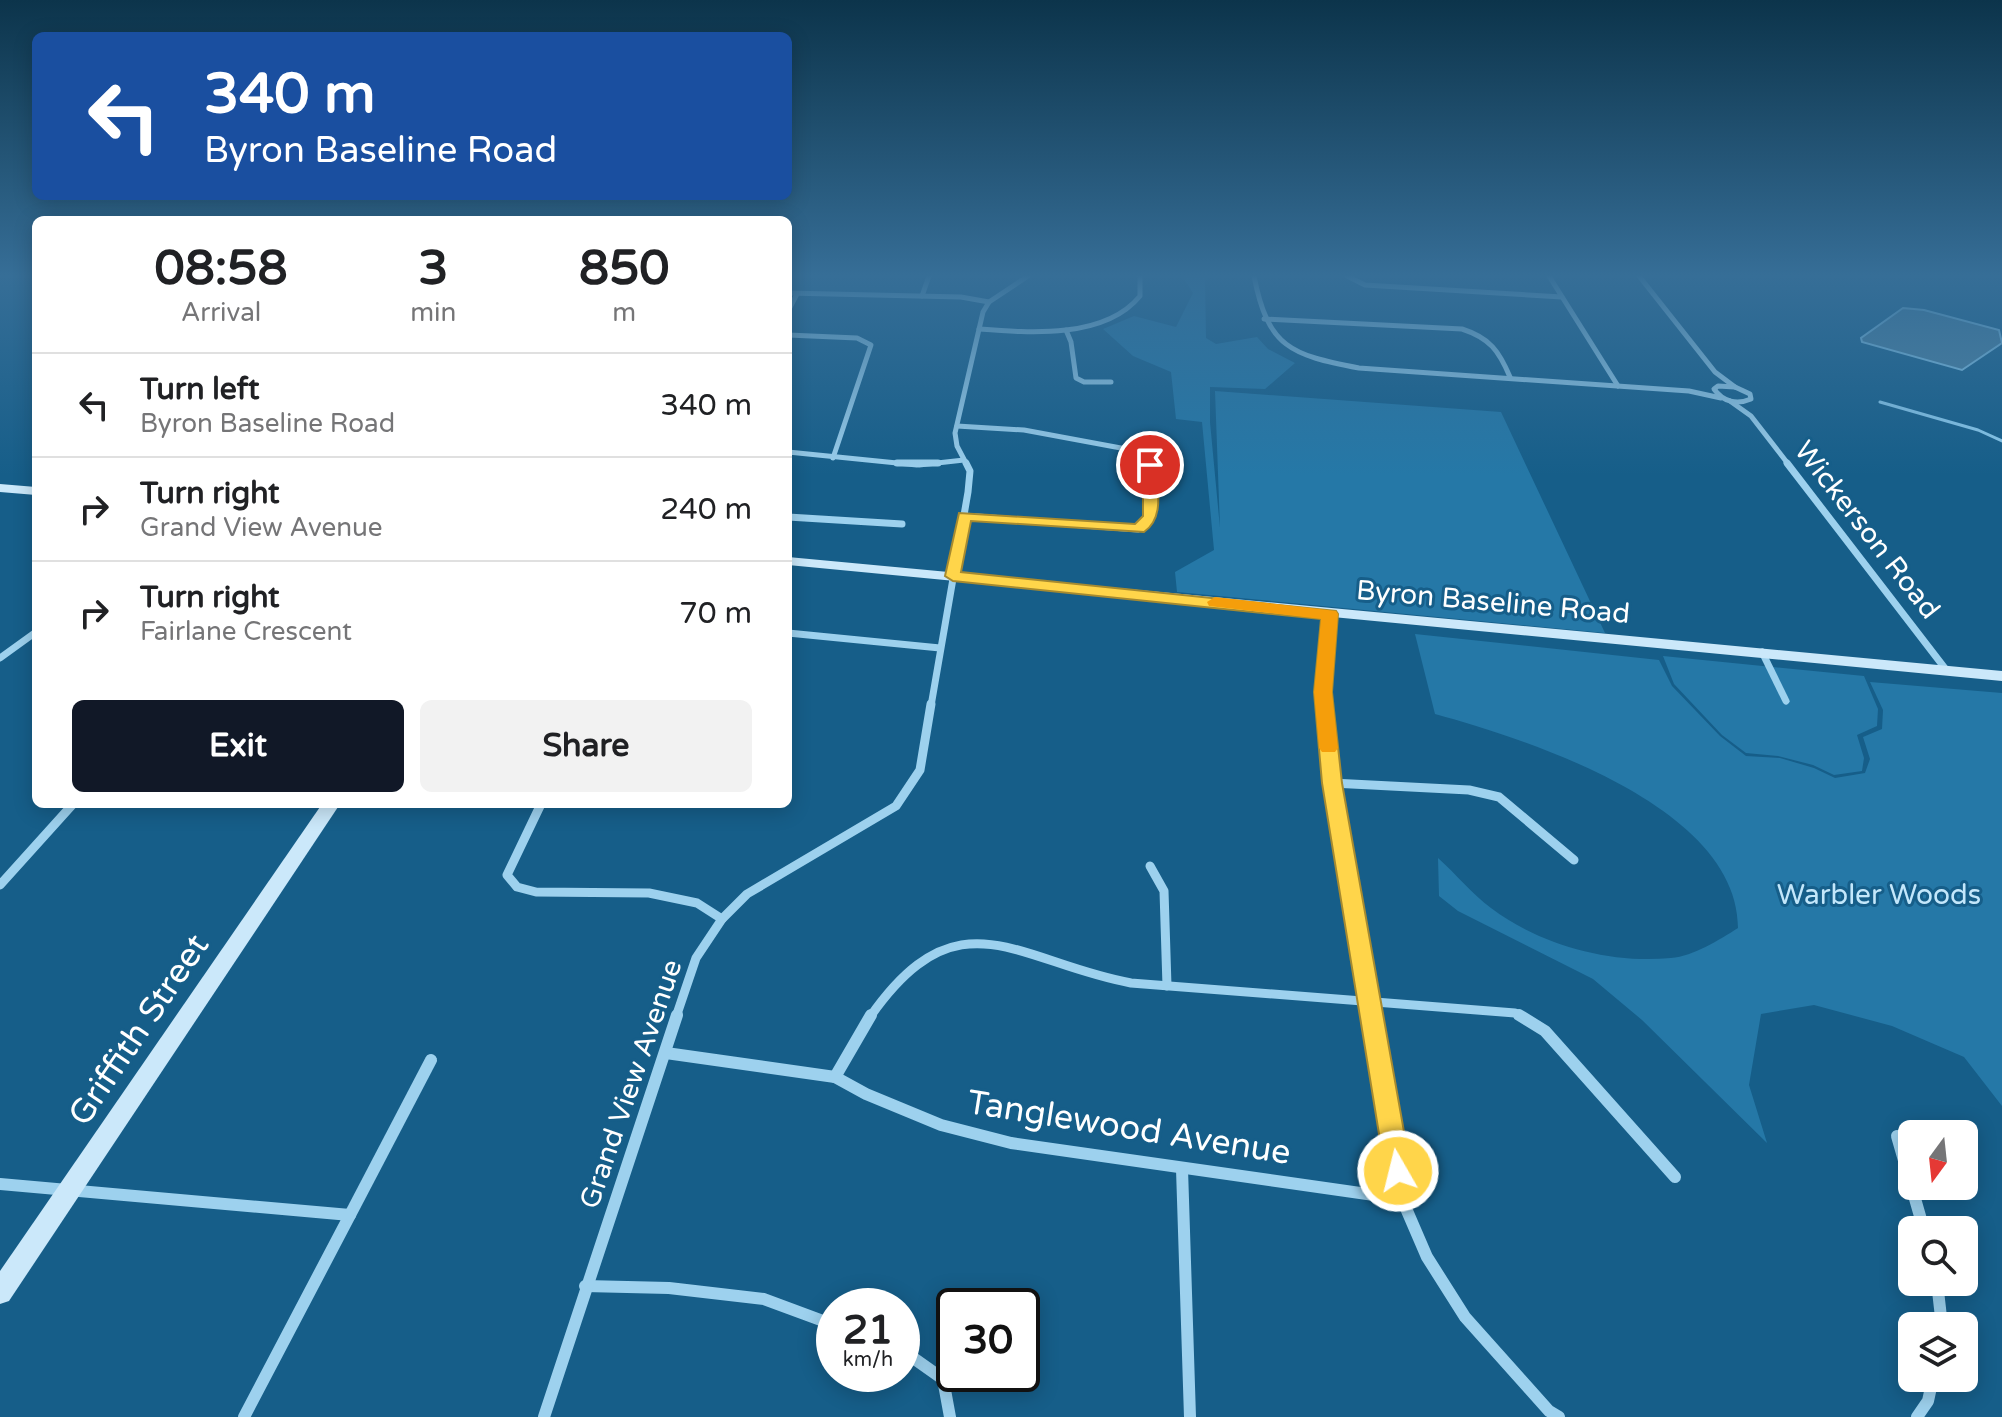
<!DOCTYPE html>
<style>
:root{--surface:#fff;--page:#f2f2f2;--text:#202124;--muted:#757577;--line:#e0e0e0;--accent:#111827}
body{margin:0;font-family:"Varela Round",sans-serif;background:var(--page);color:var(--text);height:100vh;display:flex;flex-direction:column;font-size:30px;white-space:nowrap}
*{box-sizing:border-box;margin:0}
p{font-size:26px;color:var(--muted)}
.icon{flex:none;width:44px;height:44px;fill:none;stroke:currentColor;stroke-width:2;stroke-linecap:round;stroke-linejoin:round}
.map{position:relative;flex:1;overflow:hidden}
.side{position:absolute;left:32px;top:216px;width:760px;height:592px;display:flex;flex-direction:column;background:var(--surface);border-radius:12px;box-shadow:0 4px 20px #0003}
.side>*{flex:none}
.guide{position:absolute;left:32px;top:32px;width:760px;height:168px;border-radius:12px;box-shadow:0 4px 20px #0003;background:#1a4fa0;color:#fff;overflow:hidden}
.needle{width:52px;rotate:195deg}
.buttons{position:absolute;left:1898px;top:1120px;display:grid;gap:16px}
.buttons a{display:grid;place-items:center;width:80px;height:80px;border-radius:12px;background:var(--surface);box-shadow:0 4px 20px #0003;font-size:40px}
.speed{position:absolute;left:816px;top:1288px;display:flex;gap:16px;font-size:40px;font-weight:700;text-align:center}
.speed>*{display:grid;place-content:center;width:104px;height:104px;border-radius:50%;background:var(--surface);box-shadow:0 4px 20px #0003;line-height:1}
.speed small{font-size:20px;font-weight:400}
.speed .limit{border:4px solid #111;border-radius:12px;background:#fff;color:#111}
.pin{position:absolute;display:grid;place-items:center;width:68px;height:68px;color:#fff;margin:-34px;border:4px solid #fff;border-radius:50%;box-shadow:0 2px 8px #0007}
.me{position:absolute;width:88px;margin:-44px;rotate:352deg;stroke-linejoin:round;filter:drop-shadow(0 0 6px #0008)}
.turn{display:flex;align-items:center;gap:28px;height:168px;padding:0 40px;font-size:36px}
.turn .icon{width:104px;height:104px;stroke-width:2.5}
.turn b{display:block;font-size:56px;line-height:68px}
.eta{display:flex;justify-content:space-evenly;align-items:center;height:136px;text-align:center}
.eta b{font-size:48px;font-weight:700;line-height:56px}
.button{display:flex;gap:16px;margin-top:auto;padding:16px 40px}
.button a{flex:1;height:92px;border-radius:12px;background:var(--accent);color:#fff;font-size:32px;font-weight:700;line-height:92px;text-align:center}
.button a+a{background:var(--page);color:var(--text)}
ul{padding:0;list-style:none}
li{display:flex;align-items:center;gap:24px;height:104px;padding:0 40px;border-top:2px solid var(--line)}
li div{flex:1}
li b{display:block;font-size:30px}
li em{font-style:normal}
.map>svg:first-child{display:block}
.green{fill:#2578a7}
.water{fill:#4f83a2;stroke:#90cff1;stroke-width:2}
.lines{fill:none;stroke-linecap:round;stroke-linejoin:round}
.stream{stroke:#90cff1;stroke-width:3}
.street-far3{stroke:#9dd1ee;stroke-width:5}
.street-far2{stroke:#9dd1ee;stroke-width:7}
.street-far1{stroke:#9dd1ee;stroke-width:9}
.street{stroke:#9dd1ee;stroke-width:12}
.secondary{fill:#cbe8fa;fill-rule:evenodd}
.route{fill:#ffd54a;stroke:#a68a30;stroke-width:2}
.slow{fill:#f59e0b}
.labels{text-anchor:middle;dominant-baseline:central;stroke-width:6;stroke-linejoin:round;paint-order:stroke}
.street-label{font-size:28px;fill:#fff;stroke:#165e89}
.park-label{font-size:28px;fill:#c3e7fb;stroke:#165e89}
.near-street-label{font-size:34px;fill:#fff;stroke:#165e89}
</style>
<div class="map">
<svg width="2002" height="1417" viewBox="0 0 2002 1417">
<rect width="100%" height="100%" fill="#165e89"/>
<g class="green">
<path d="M1182,276h23l1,62 10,6 41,-7 11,12 27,14 -30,26 -55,-2v35l10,106 -5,-137 286,21 104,221 -428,-41 -2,-20 39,-22 -12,-128 -26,-3 -5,-47 -38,-16 -30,-27 31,-13 42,11 17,-34z"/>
<path d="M1415,634l244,26 13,26 48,50 26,20 34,2 34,10 21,10 30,-5 5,-14 -7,-22 19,-8 1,-19 -13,-28 132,11v413l-38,-49 -72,-31 -78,-21 -53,9 -12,71 18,58 -125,-123 -49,-41 -135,-68 -19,-15 -1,-38c18,16 34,36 53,50 49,37 119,56 180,50 23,-2 48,-18 67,-30 0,-121 -208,-188 -303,-214z"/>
<path d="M1663,656l201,20 14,33 -1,17 -20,9 7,23 -2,13 -28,4 -21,-10 -35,-9 -32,-3 -24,-18 -48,-51z"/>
</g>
<path class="water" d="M1903,308l21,2 75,20 3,13 -40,27 -100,-28 -1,-4z"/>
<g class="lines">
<path class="stream" d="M1880,402l98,28 24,11"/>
<g class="street-far3">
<path d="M1254,276c14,72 37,79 105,92l330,23 32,7"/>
<path d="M1347,276l18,9 197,12"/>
<path d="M1549,276l69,110"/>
<path d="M1639,276l76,96 20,15"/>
<path d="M788,293l173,4 28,5"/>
<path d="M922,296l7,-20"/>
<path d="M788,311l9,-17"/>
<path d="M1264,319l198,10c28,9 37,22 48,48"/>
<path d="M979,329c51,4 126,10 161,-33v-20"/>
<path d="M1066,330l5,12 5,36 8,4h27"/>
<path d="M788,335l69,3 14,7 -38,113"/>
<path d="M1718,386l17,1 15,7 1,5c-14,6 -28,3 -37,-10z"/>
<path d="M1730,401l21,15 38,49"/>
<path d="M957,426l67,4 113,21 13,14"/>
<path d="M788,452l129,13"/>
<path d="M919,465l45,-5"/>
<path d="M967,465l-10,-19 -2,-13 28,-121 6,-10 39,-26"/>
</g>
<g class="street-far2">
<path d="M897,463h41"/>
<path d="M1787,463l160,208"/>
<path d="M964,516l174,13 10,-6 2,-7 -2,-53"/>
<path d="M788,517l114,7"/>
<path d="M788,633l152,15"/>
<path d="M1762,652l24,49"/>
<path d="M0,658l36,-26"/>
<path d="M931,706l37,-214 2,-21 -4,-8"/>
<path d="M1324,706l6,-92"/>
</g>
<g class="street-far1">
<path d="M1324,704l8,79 39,234"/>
<path d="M1332,783l137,7 30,7 75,63"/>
<path d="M541,804l-34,71 10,12 19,5 113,1 48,10 25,16"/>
<path d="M1150,866l14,25 3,95"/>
<path d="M0,885l73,-81"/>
<path d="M676,1017l20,-59 26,-39 25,-25 149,-88 24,-36 11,-66"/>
<path d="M870,1017c89,-127 147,-55 261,-34l384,30 7,4"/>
</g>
<g class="street">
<path d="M1371,1015l31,184 25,58 38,60 84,94 10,6"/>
<path d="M1519,1015l26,16 130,146"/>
<path d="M666,1053l169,24 31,17 75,31 70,18 391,56"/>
<path d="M835,1077l36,-62"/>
<path d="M1897,1136l27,94"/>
<path d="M1182,1169l8,248"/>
<path d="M0,1184l350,31 -106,202"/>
<path d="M350,1215l81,-155"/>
<path d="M1937,1282l5,44"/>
<path d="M585,1286l84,2 95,11 70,26"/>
<path d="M902,1350l41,29 7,38"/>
<path d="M544,1417l133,-402"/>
<path d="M1917,1417l11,-16 5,-23"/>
</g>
<g class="secondary">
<path d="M0,484l36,3v8l-36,-3z"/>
<path d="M788,557l1214,114v10l-1214,-116z"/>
<path d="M322,804h18l-331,497 -9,3v-33z"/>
</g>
</g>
<linearGradient id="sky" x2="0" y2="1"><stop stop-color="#0c344b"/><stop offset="0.58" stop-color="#366e97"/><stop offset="1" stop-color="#366e97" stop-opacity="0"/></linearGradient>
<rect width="2002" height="475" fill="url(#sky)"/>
<path class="route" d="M1150,461l7,4c0,23 8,53 -13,67l-173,-11 -10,51 375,39 2,3 -6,78 10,91 69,388 -4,9 -9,4 -9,-4 -4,-9 -63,-388 -8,-91 7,-73 -368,-38 -8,-5 14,-63 176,11 8,-8v-51z"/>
<path class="slow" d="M1215,597l121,14 2,3 -6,78 6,56 -3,4h-13l-3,-4 -5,-56 7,-73 -112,-13 -2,-4z"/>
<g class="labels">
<g class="street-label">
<text transform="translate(1867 530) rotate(52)">Wickerson Road</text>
<text transform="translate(1493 602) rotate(5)">Byron Baseline Road</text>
<text transform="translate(631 1084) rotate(-71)">Grand View Avenue</text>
</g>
<g class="park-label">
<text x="1879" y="895">Warbler Woods</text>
</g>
<g class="near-street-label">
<text transform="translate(139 1030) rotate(-56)">Griffith Street</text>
<text transform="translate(1129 1128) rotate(9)">Tanglewood Avenue</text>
</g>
</g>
</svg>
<div class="buttons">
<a><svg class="needle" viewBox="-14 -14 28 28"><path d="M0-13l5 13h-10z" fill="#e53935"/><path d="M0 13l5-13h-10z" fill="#757577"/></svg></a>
<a><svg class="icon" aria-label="search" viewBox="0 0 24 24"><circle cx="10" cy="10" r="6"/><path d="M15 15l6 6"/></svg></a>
<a><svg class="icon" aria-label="layers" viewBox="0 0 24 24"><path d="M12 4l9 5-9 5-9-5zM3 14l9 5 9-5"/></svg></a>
</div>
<div class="speed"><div>21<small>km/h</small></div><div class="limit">30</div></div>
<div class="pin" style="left:1150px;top:465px;background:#d93025"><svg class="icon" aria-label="arrive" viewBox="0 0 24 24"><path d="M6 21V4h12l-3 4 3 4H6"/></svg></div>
<svg class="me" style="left:1398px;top:1171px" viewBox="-20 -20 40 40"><circle r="17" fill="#ffd54a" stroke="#fff" stroke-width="3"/><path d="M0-11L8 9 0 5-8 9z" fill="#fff"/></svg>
<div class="guide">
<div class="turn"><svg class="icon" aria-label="left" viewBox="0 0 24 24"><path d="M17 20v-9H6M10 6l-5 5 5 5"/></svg><div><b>340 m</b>Byron Baseline Road</div></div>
</div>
<section class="side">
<div class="eta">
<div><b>08:58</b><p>Arrival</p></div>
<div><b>3</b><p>min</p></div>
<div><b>850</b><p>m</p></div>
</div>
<ul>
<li><svg class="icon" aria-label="left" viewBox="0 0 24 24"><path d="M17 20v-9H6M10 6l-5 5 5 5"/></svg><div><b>Turn left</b><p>Byron Baseline Road</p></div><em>340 m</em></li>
<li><svg class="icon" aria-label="right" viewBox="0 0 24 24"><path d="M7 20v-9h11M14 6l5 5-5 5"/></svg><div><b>Turn right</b><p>Grand View Avenue</p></div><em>240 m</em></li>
<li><svg class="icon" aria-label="right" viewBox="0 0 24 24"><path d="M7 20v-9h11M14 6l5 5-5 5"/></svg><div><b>Turn right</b><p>Fairlane Crescent</p></div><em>70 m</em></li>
</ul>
<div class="button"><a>Exit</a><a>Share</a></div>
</section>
</div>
